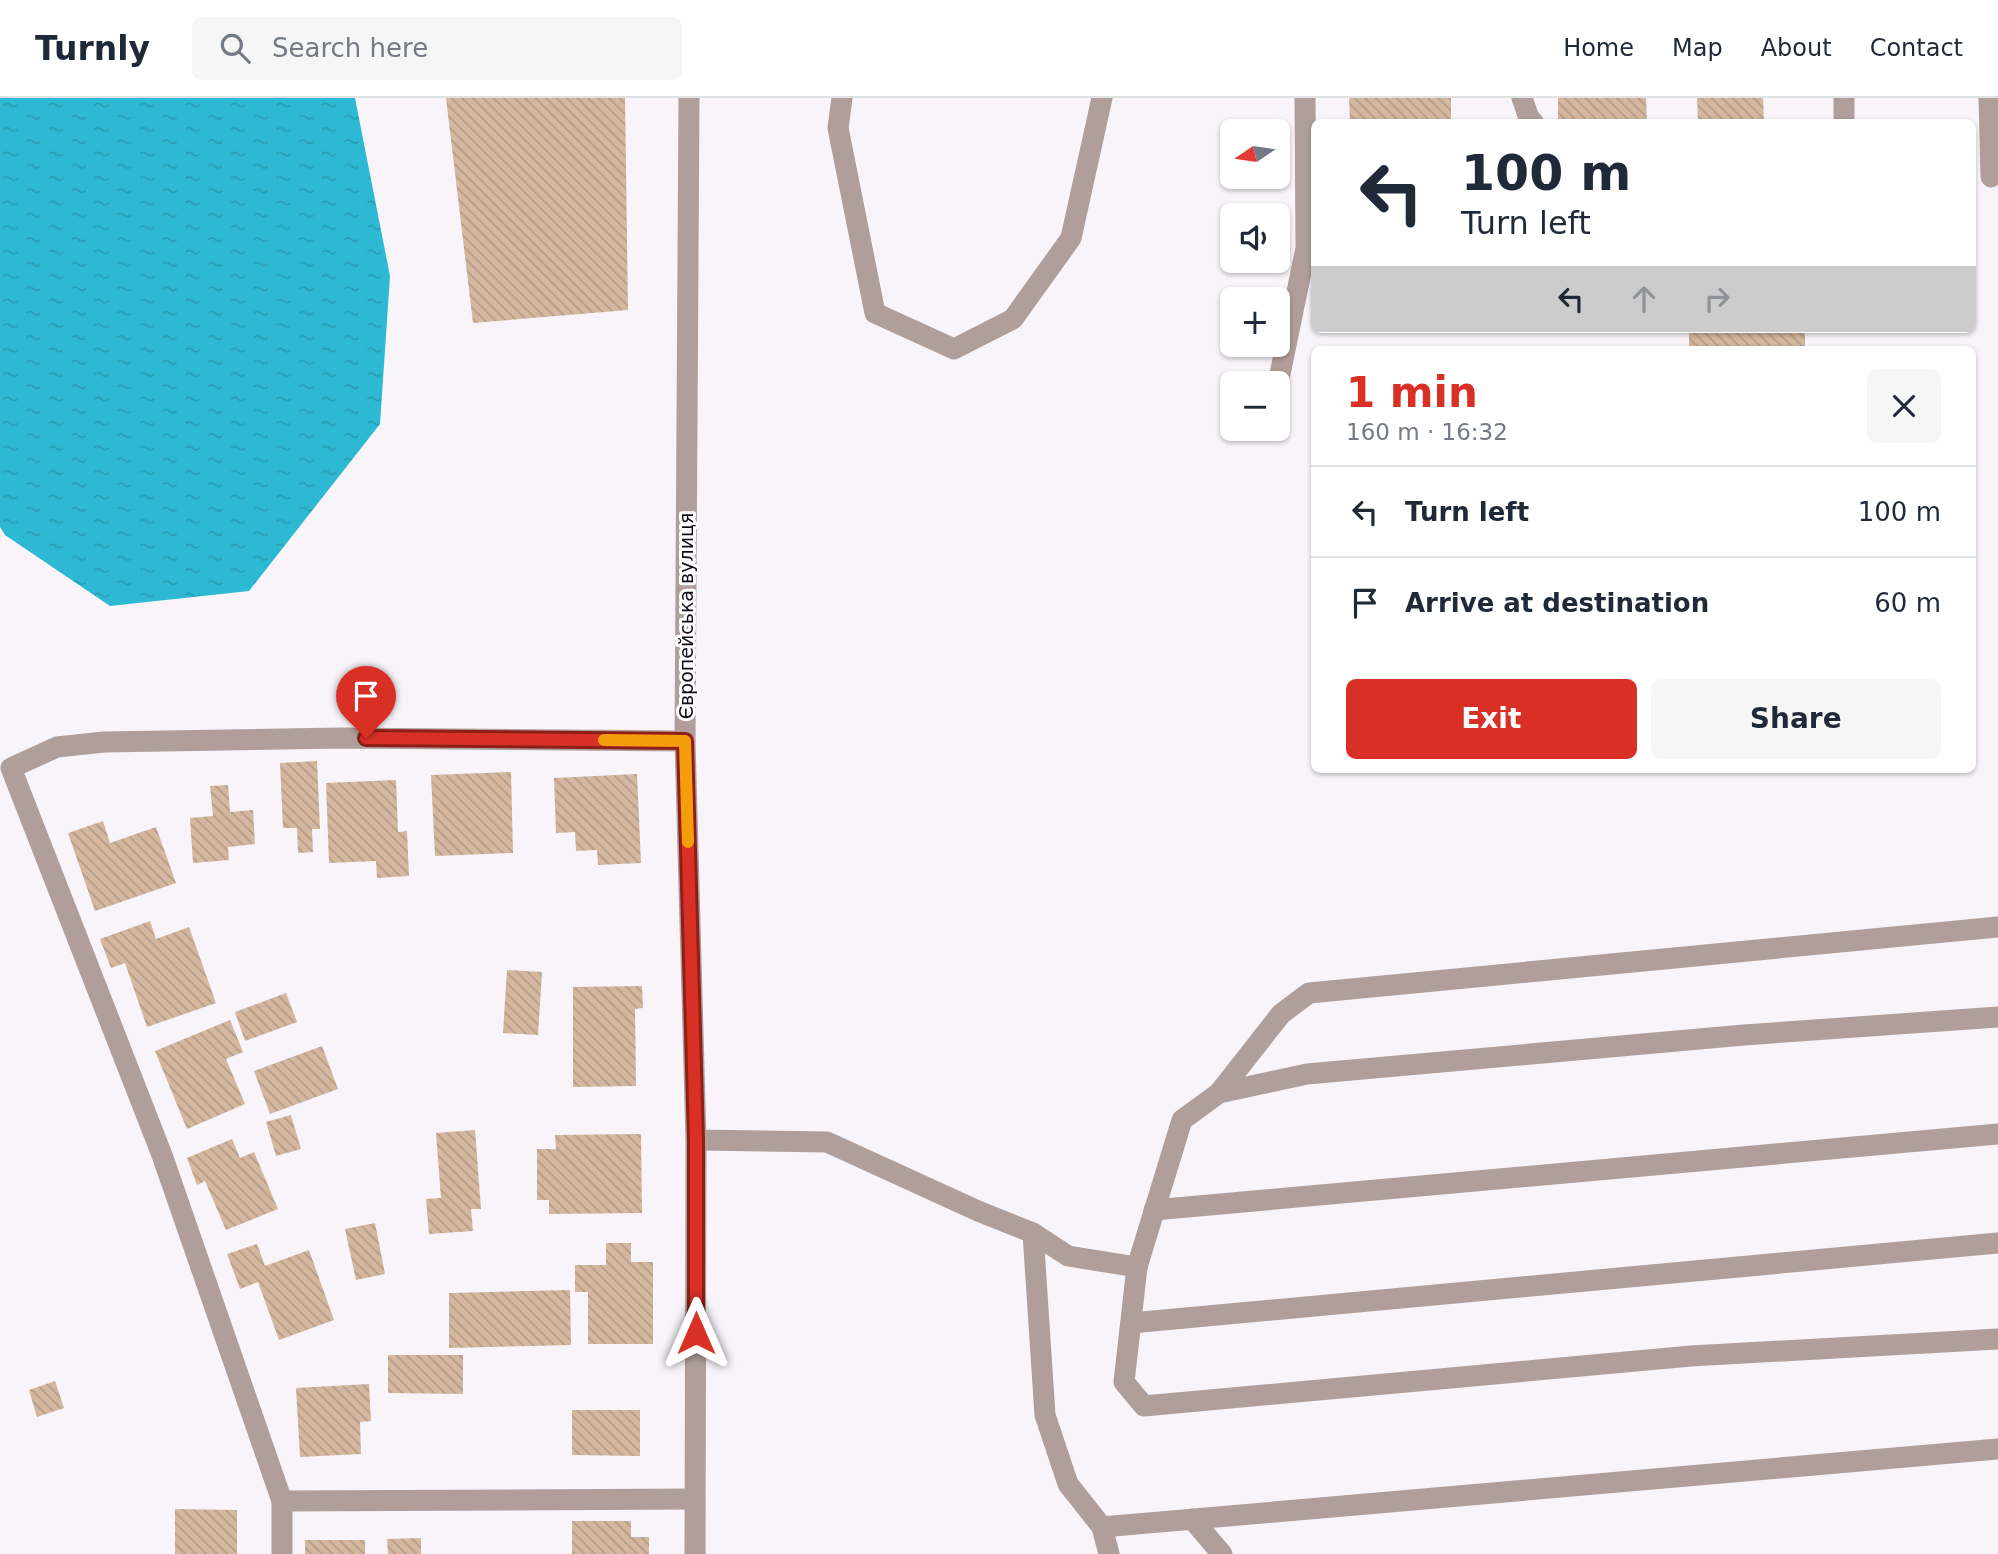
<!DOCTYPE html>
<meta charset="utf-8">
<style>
:root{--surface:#fff;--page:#f6f6f7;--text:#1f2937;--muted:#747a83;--line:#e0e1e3;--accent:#d93025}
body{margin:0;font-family:"DejaVu Sans",sans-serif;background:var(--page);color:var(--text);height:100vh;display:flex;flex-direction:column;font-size:26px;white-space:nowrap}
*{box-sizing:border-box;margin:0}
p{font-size:23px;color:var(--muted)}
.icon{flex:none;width:38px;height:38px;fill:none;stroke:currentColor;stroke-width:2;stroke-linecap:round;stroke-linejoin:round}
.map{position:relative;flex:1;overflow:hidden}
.sheet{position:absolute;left:1311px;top:248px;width:665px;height:427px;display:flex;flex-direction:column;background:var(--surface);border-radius:10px;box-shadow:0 2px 5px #0004}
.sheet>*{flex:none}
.top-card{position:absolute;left:1311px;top:21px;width:665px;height:214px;border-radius:10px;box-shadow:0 2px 5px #0004;background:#fff;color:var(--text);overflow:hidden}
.needle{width:46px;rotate:257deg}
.tools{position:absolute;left:1220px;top:21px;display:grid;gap:14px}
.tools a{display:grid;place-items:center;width:70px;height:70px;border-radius:10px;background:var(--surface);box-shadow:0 2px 5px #0004;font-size:35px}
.pin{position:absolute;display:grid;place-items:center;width:60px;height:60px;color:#fff;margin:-72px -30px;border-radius:50% 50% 50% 0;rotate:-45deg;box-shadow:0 0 7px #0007}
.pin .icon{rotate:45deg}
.me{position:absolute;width:77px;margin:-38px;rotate:0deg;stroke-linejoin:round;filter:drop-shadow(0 0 5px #0008)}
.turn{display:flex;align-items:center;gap:24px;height:147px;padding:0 35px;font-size:32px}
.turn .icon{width:91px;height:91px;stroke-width:2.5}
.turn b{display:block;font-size:49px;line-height:60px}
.lanes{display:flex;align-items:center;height:66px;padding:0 35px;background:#0003;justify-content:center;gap:35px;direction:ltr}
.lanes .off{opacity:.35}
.round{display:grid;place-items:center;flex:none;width:74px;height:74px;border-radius:10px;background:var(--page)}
.head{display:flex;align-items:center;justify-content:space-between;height:119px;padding:0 35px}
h1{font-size:42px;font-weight:700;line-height:52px;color:var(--accent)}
.cta{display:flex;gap:14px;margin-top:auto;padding:14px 35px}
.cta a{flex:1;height:80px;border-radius:10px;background:var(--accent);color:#fff;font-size:28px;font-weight:700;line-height:80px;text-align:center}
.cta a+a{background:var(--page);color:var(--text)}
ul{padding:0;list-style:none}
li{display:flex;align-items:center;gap:21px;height:91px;padding:0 35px;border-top:2px solid var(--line)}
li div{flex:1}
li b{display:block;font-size:26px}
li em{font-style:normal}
header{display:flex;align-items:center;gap:42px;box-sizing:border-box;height:98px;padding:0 35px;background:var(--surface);border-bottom:2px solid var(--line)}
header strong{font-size:33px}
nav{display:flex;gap:38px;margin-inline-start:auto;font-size:24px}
.search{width:490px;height:63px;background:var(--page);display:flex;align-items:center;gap:18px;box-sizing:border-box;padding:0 24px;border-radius:10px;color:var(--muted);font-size:26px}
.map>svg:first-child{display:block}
.water{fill:url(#water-ripples)}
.building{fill:url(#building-back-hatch)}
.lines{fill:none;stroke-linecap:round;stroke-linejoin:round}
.minor{stroke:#b09e9a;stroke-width:21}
.route-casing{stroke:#8d1f18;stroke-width:18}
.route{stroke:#d93025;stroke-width:12}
.slow{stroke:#f59e0b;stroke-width:12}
.labels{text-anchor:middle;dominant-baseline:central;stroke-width:6;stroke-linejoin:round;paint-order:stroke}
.street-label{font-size:19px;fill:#110a14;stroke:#fff}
</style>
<header>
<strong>Turnly</strong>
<div class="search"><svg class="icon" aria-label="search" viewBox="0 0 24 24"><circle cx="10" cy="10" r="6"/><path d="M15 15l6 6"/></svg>Search here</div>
<nav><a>Home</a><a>Map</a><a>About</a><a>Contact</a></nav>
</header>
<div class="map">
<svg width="1998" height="1456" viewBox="0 0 1998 1456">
<defs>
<pattern id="water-ripples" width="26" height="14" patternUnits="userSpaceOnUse" patternTransform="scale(1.75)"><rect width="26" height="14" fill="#2db9d3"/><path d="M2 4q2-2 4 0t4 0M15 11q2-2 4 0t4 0" fill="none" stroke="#279eb4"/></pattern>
<pattern id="building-back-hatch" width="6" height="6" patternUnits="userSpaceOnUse" patternTransform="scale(1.75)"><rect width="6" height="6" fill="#d4b79e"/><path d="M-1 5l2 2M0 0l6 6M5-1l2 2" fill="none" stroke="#b59c87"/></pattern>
</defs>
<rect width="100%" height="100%" fill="#f8f4fa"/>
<path class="water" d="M0,0h355l35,178 -10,148 -131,167 -139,15 -105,-71 -5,-8z"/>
<g class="building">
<path d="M446,0h179l3,212 -155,13z"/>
<path d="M1349,0h102v24h-101z"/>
<path d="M1558,0h88l1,24h-89z"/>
<path d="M1697,0h66l1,24h-66z"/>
<rect x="1689" y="231" width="116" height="21"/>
<path d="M317,663l3,68h-8l1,23 -15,1 -1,-25h-14l-3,-65z"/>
<path d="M511,674l2,81 -78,3 -4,-81z"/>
<path d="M637,676l4,89 -43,2 -1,-15 -21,1 -1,-19 -19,1 -2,-55z"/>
<path d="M396,682l2,52 9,-1 2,45 -32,2 -1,-17 -47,2 -3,-80z"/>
<path d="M228,687l2,27 23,-2 2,34 -27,3 1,13 -36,3 -3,-45 23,-2 -3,-30z"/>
<path d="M103,723l7,22 46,-16 20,56 -81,28 -27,-78z"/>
<path d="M150,823l6,18 33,-12 27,76 -69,24 -22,-64 -14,5 -11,-29z"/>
<path d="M507,872l35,2 -4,63 -35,-2z"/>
<path d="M642,888l1,22 -8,1 1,77 -63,1v-100z"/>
<path d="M286,895l11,29 -52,19 -10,-29z"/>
<path d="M230,922l13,32 -17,7 19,45 -58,25 -32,-78z"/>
<path d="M322,948l16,43 -68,25 -16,-43z"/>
<path d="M291,1017l10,34 -25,7 -10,-34z"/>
<path d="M475,1032l6,79h-10l2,22 -44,3 -3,-35 15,-1 -5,-65z"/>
<path d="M641,1036l1,79 -93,1v-14h-12v-51h19l-1,-14z"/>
<path d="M232,1041l8,19 14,-6 24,57 -52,21 -21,-49 -8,4 -10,-27z"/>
<path d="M375,1125l10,51 -29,6 -11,-51z"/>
<path d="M606,1145h25v19h22v82h-65v-52h-13v-27h31z"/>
<path d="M257,1146l8,22 44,-16 25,70 -55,20 -21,-58 -18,7 -13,-35z"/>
<path d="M570,1192l1,55 -122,3v-55z"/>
<path d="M388,1257h75v39l-75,-1z"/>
<path d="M55,1283l9,27 -27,9 -8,-27z"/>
<path d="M369,1286l2,37 -11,1 1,32 -61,3 -4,-69z"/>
<path d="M572,1312h68v46l-68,-1z"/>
<path d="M175,1411l62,1v44h-62z"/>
<path d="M572,1423h59v16h18v17h-77z"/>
<path d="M421,1440v16h-33l-1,-15z"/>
<rect x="305" y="1442" width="60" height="14"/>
</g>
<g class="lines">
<g class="minor">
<path d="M689,0l-4,643 11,399 -1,414"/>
<path d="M842,0l-4,30 37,185 79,36 59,-30 58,-81 31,-140"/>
<path d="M1522,0l7,20 4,4"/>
<path d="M1989,0l2,79"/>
<path d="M1844,24v-24"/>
<path d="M1278,286l28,-136 -1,-150"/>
<path d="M685,643l-345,-3 -236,4 -47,5 -46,21 151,387 120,346 413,-2"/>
<path d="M1219,995l62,-79 28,-21 689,-66"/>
<path d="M696,1042l131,2 151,69 55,22 35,23 69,11 -13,115 20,24 547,-50 307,-17"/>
<path d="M1154,1112l844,-76"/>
<path d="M1033,1135l12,182 23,69 34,43 7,27"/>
<path d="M1137,1169l45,-147 37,-27 88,-19 437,-39 254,-18"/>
<path d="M1131,1225l867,-80"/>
<path d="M282,1403v53"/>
<path d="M1192,1421l30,35"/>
<path d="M1102,1429l896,-78"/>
</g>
</g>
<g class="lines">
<g class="route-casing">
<path id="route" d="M366,640l319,3 11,399v193"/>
</g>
<use href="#route" class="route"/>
<path class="slow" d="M604,642l81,1 3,101"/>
</g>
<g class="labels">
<g class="street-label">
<text transform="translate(686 518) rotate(-90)">Європейська вулиця</text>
</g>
</g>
</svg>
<div class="tools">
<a><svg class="needle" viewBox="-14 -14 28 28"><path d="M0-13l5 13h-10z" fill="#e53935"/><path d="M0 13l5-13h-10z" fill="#747a83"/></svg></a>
<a><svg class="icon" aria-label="sound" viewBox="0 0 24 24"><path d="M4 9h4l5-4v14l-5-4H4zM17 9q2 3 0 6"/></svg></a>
<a>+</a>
<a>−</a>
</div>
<div class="pin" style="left:366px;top:640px;background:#d93025"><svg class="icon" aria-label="arrive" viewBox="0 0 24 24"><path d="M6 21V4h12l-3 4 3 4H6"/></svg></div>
<svg class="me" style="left:696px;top:1235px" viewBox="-20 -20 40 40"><path d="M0-17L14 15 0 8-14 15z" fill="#d93025" stroke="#fff" stroke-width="4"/></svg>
<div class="top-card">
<div class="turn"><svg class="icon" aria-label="left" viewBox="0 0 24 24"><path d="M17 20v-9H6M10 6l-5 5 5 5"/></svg><div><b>100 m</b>Turn left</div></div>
<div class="lanes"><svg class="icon" aria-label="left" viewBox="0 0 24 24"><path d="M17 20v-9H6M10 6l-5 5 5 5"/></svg><svg class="icon off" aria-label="ahead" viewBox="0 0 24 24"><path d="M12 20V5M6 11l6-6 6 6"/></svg><svg class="icon off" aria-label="right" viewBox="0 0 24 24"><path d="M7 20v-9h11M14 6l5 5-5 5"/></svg></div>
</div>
<section class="sheet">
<div class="head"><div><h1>1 min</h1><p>160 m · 16:32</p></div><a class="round"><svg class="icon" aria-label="close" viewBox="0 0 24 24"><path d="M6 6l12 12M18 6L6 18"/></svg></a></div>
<ul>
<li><svg class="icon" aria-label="left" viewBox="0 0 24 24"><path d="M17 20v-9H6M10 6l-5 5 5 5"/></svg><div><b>Turn left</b></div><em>100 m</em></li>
<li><svg class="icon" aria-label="arrive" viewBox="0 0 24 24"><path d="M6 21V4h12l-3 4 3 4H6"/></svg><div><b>Arrive at destination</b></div><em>60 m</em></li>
</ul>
<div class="cta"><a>Exit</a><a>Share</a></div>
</section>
</div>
